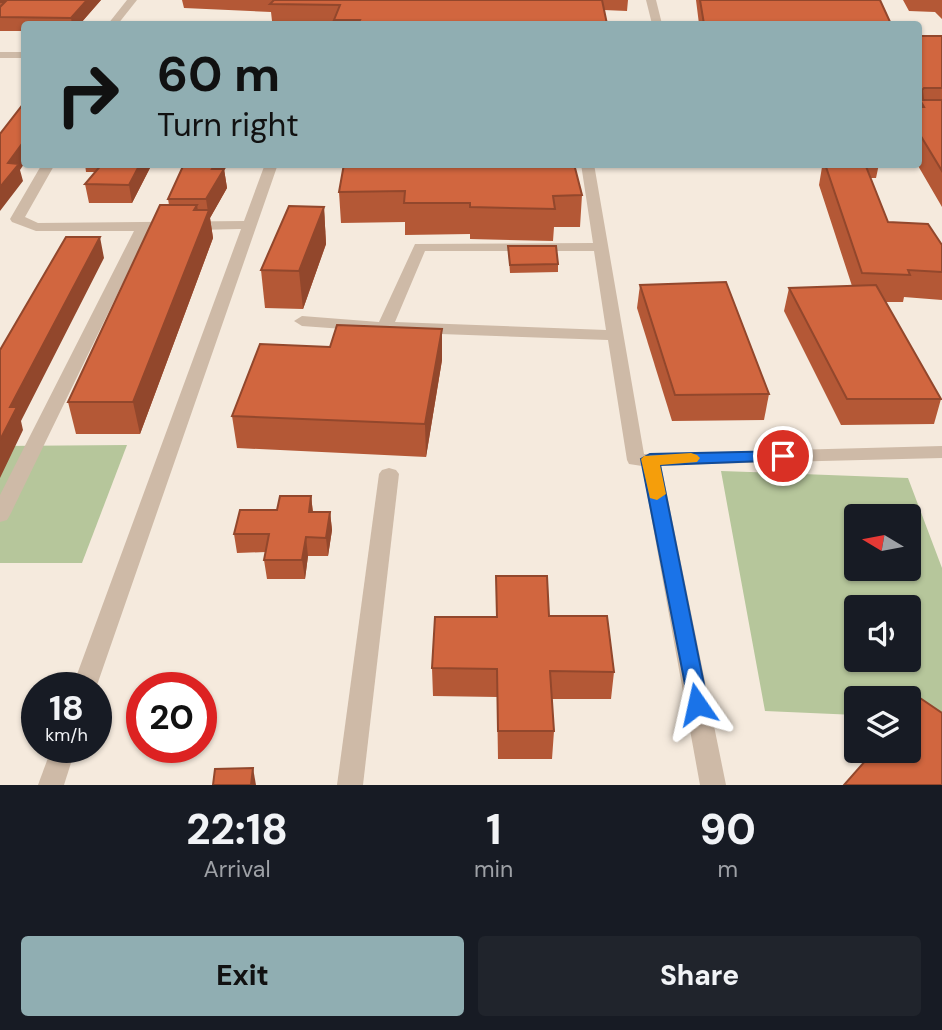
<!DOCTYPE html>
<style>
:root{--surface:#171b24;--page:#20242c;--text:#f1f3f6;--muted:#9ea1a6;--accent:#90aeb2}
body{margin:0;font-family:"DM Sans",sans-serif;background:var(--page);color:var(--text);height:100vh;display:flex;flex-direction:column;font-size:26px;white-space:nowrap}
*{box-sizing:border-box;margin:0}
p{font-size:23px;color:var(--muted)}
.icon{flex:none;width:38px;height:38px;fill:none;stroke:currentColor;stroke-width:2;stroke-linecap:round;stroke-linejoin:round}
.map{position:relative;height:785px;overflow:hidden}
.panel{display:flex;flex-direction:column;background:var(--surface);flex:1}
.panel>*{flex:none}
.banner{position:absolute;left:21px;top:21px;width:901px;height:147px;border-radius:7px;box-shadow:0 2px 5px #0004;background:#90aeb2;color:#111;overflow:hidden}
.needle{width:46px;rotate:280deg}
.controls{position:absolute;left:844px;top:504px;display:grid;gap:14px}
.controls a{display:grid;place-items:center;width:77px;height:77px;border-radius:7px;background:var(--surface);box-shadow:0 2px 5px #0004;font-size:35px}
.speed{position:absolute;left:21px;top:672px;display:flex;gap:14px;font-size:35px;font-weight:700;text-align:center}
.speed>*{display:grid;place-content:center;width:91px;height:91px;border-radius:50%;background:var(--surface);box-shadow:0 2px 5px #0004;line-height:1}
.speed small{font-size:18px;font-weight:400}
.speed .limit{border:10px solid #d22;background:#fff;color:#111}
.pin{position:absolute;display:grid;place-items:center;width:60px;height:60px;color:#fff;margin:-30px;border:4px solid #fff;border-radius:50%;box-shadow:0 2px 7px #0007}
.me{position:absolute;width:77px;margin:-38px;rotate:349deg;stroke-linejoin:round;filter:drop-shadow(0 0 5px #0008)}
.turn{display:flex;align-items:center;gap:24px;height:147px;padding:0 21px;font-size:32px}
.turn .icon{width:91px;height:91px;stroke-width:2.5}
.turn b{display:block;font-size:49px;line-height:60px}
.eta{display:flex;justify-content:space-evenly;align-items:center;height:119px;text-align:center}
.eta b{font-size:42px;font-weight:800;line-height:49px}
.action{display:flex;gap:14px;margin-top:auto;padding:14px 21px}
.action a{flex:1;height:80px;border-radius:7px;background:var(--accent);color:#111;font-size:28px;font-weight:800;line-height:80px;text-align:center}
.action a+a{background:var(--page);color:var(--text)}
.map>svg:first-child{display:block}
.green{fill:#b6c69b;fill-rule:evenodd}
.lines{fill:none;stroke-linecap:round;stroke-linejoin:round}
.minor{fill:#cebaa7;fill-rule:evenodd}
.wall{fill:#b45836}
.shaded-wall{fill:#92472c}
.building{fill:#d1663f;stroke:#92472c;stroke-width:2}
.route{fill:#1a73e8;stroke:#114b97;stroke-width:2}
.slow{fill:#f59e0b}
</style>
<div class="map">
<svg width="942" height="785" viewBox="0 0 942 785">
<rect width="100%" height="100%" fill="#f5eadd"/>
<g class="green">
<path d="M127,445l-45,118h-82v-117z"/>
<path d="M721,471l187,7 34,90v151l-34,-2v-19h-52v17l-91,-4zM856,516h52v53h-52zM856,607h52v53h-52z"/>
</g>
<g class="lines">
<g class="minor">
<path d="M127,0h10l-19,24h-10z"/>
<path d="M646,0h10l6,24h-10z"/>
<rect x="0" y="52" width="24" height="6"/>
<path d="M42,164h13l-30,53 13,6 206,-2 21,-57h13l-182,524h-24l169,-459 -93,2 -138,284 -3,5 -7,2v-27l134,-264h-98l-24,-9 -2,-3z"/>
<path d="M581,164h13l50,290 298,-8v12l-281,7 65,320h-26l-58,-319 -13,-2 -2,-4 -19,-120 -223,-8 -83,-6 -8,-5 8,-5 77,6 36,-78 178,-1zM425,251h169l12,79 -211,-8z"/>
<path d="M389,468l7,2 3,4 -36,311h-26l42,-311 3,-4z"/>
<path d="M52,747h24l-12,38h-26z"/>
</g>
</g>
<g class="wall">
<path d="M0,0h101l-21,24h-56v7h-24z"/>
<path d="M182,0h446l-1,11 -23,-1 3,14h-273v-3h-62l-1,-9 -87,-4z"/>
<path d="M696,0h184l11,24h-192z"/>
<path d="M903,0h39v19l-7,-7 -26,-1z"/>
<path d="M919,36h23v171l-25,-43h2z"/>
<path d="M85,164h67l-20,39h-43l-4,-19 10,-12h-9z"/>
<path d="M184,164h42l-2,5 3,19 -17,30 3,20 -73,196h-64l-8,-32 101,-197 -1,-6z"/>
<path d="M344,164l238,31 -2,32h-26l-1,14 -83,-2v-5l-65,1v-13l-64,1 -2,-31z"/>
<path d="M821,164h58l-3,14h-6l18,44 54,23v55l-38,-3 -1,5h-18l56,97 -7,25 -93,1 -57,-114 5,-23 63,-2 -33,-101 3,-18z"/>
<path d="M324,207l2,37 -23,65 -38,-1 -4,-38z"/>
<path d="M508,246l50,18v8l-48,1z"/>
<path d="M640,285l129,109 -5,26 -92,1 -35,-113z"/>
<path d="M442,329v31l-16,97 -189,-9 -5,-32 98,-69z"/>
<path d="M311,496l2,16h17l2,18 -4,26h-20l-3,23h-38l-3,-19 2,-8 -29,1 -3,-19 43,-24z"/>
<path d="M496,576l53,40 65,56 -3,27h-59l2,32 -2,28h-54l-1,-62 -64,-1 -1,-28 64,-51z"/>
</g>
<g class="shaded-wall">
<path d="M87,0h14l-21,24h-8l-1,-6z"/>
<path d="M24,141v23l-4,6 3,11 -23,30v-24l8,-24z"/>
<path d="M140,164h12l-20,39 -3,-18z"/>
<path d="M215,164h11l-3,8 1,-3 3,19 -17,30 3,20 -73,196 -7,-32 61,-192 3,-5 4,25 7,-18 -2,-13 6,-30z"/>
<path d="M324,207l2,37 -23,65 -4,-38z"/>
<path d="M100,237l4,21 -83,163 2,9 -23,48v-38l10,-33z"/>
<path d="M442,329v31l-16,97 -1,-33z"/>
<path d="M311,496l2,18 -4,-2z"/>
<path d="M330,512l2,18 -4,26 -2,-18z"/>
<path d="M306,537l2,19 -3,23 -3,-19z"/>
<path d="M253,768l3,17h-5z"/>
</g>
<g class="building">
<path d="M0,0h87l-16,18 -71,-1v-10l5,-5h-5z"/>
<path d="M274,0h328l5,24h-249l2,-4h-26l6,-15 -70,-1z"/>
<path d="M700,0h180l11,24h-187z"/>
<path d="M919,36h23v52h-18l-2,2 1,10h19v71l-23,-38v-26h5l-5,-9z"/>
<path d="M24,103v38l-16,22 11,1 -19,23v-53z"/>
<path d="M102,164h38l-11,21 -44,-1z"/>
<path d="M184,164h31l-3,5h12l-18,30h-38z"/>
<path d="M344,164h230l8,31 -29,1 2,13 -85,-2v-4h-66l1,-12 -66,1z"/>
<path d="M825,164h40l23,58 40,2 14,21v27l-34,-2 2,5 -48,-2z"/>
<path d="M160,205h37l-3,5h15l-76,192h-65z"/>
<path d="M289,206l35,1 -25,64 -38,-1z"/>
<path d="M66,237h34l-90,170h7l-17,33v-90z"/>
<path d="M508,246h48l2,18 -48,1z"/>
<path d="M726,282l43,112 -94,1 -35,-110z"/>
<path d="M876,285l65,114h-94l-58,-111z"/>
<path d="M337,325l105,4 -17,95 -193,-8 28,-72 70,3z"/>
<path d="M280,496h31l-2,16h21l-4,26 -20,-1 -4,23h-38l5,-26h-35l6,-24h37z"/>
<path d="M496,576h51l2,40h58l7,56 -64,-1 4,60h-56l-1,-62 -65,-1 3,-51h62z"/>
<path d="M920,698l22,15v72h-98l30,-34h34v-40z"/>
<path d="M253,768l-2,17h-38l2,-16z"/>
</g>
<path class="route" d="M783,451l8,5 -2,4 -129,5 48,239 -3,6 -8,2 -7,-2 -49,-251 9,-5z"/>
<path class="slow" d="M691,453l6,2 3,3 -3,4 -37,3 6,29 -9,6 -7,-2 -9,-39 3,-3z"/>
</svg>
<div class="controls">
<a><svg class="needle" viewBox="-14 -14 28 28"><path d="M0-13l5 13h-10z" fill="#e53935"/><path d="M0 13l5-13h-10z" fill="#9ea1a6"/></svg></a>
<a><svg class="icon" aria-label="sound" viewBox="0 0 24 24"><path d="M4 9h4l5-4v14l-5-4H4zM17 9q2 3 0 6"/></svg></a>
<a><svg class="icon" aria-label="layers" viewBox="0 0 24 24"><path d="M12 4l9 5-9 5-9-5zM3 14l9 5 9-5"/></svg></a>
</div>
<div class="speed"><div>18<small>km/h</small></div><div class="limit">20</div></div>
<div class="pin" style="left:783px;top:456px;background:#d93025"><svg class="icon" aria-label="arrive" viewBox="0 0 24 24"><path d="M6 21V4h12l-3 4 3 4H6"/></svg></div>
<svg class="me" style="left:697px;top:704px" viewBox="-20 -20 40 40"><path d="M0-17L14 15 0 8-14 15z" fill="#1a73e8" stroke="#fff" stroke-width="4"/></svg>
<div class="banner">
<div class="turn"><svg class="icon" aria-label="right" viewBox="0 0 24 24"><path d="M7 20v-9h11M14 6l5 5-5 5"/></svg><div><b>60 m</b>Turn right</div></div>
</div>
</div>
<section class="panel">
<div class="eta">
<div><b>22:18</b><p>Arrival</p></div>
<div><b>1</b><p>min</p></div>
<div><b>90</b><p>m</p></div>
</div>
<div class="action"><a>Exit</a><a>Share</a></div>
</section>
